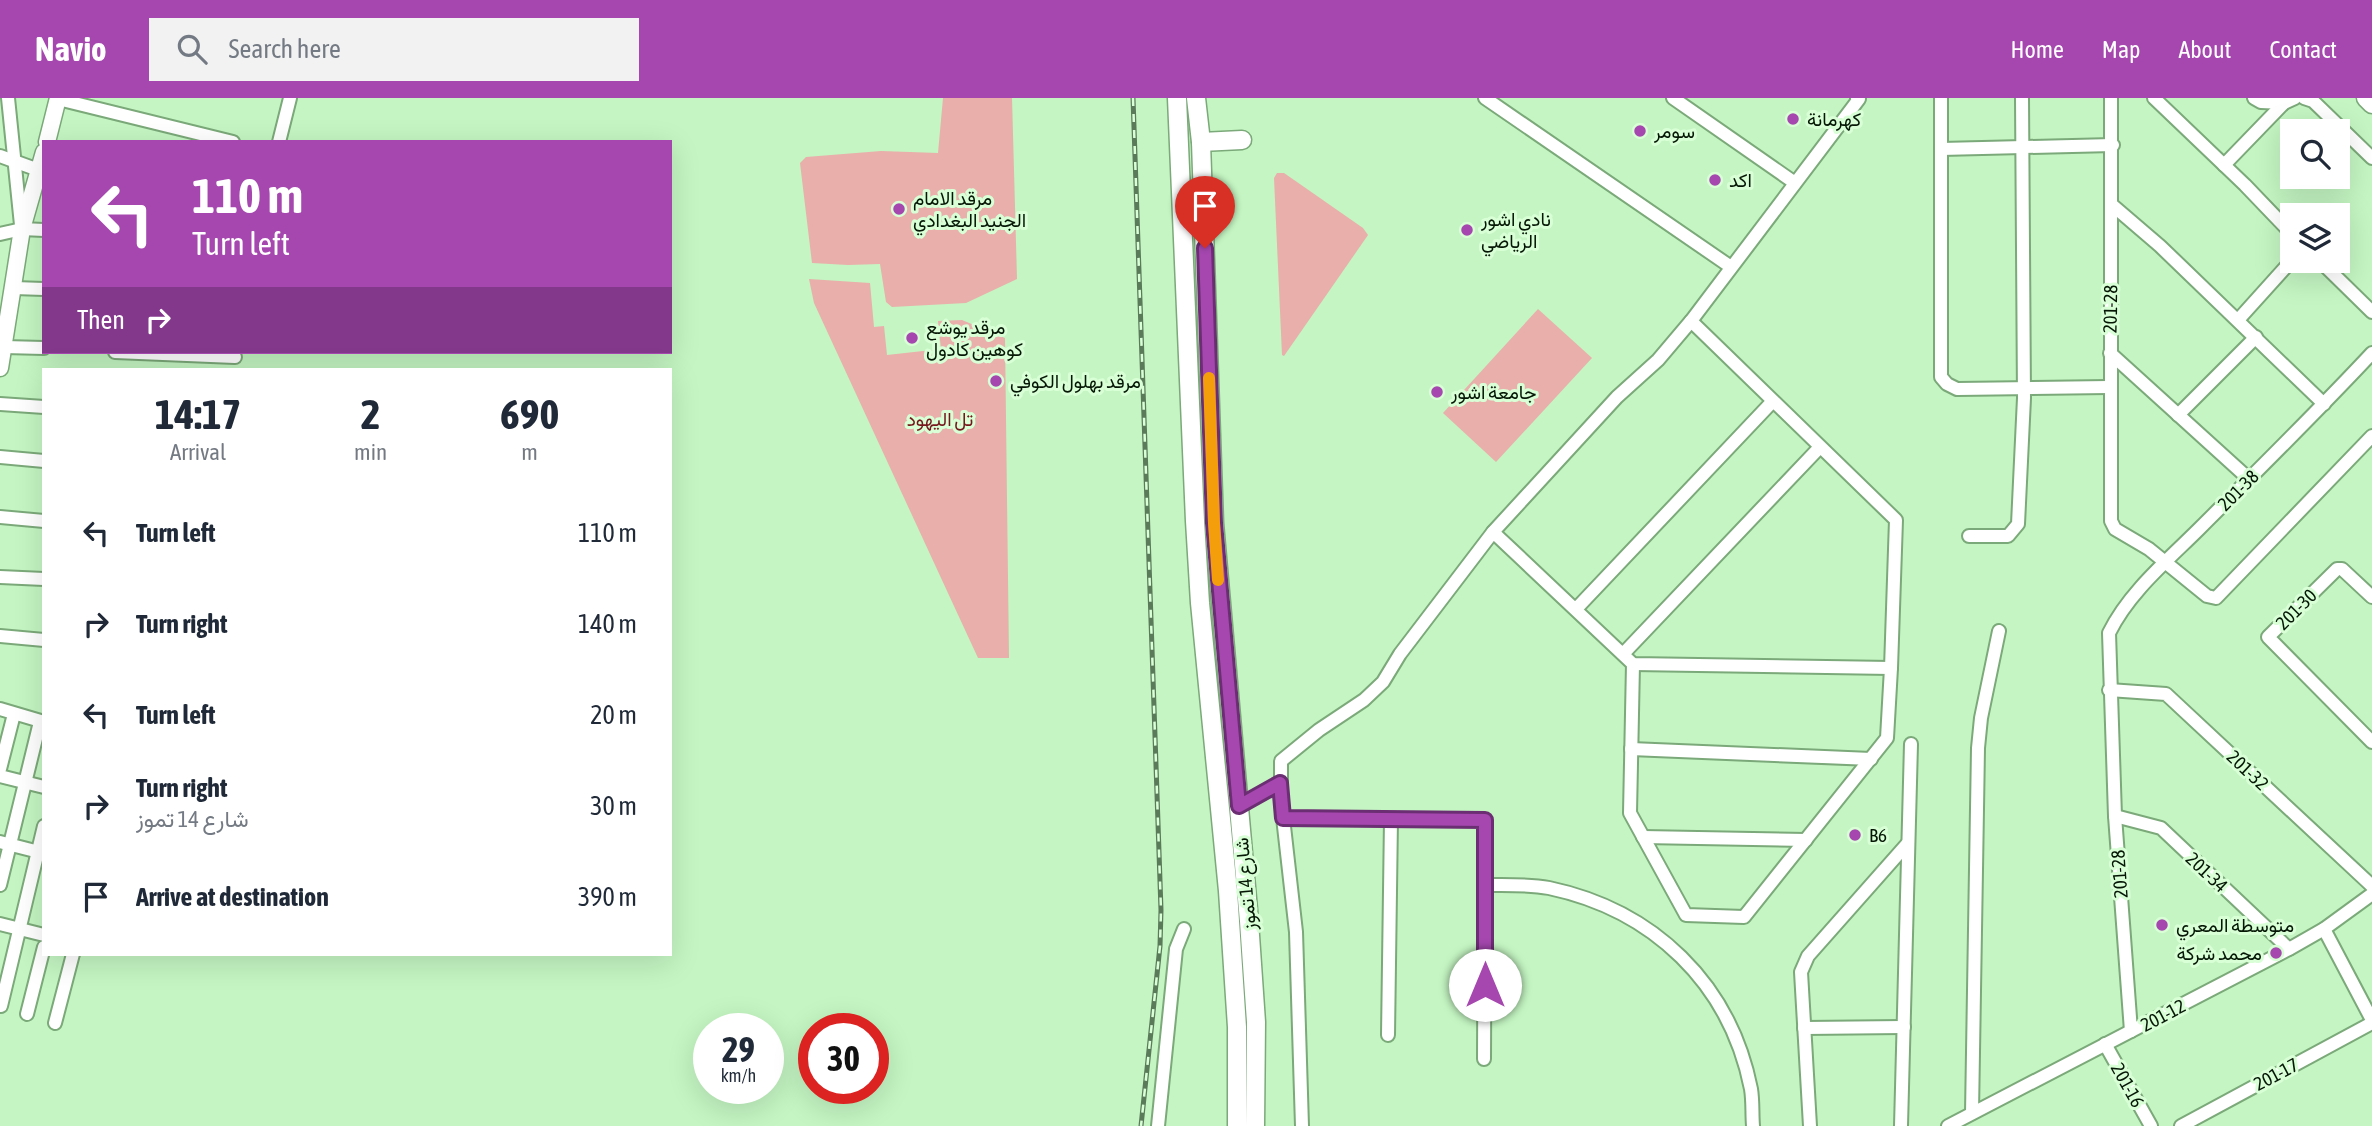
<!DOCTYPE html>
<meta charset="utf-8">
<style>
:root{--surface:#fff;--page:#f2f2f3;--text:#1f2937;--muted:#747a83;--accent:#a547af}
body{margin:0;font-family:"Asap Condensed",Vazirmatn,sans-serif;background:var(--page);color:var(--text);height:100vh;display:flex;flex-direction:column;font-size:26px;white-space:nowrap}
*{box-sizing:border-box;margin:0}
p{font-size:23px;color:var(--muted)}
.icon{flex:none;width:38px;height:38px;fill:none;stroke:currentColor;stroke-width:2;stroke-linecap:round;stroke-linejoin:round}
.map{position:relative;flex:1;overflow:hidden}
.details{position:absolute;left:42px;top:270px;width:630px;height:588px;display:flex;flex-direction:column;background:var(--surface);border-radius:0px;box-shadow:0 7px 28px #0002}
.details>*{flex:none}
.guide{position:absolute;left:42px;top:42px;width:630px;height:214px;border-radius:0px;box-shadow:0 7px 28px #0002;background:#a547af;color:#fff;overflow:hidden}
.tools{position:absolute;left:2280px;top:21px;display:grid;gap:14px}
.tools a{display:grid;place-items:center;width:70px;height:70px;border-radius:0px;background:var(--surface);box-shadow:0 7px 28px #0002;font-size:35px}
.speed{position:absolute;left:693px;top:915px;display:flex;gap:14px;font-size:35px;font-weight:700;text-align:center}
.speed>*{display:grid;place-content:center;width:91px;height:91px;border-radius:50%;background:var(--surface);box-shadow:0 7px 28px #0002;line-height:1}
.speed small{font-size:18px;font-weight:400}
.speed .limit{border:10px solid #d22;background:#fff;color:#111}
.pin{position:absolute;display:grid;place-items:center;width:60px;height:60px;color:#fff;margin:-72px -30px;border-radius:50% 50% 50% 0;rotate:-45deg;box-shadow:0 0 7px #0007}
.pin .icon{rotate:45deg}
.me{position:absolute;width:77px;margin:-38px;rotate:0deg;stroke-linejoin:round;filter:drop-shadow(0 0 5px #0008)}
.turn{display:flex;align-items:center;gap:24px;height:147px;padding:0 35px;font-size:32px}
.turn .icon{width:91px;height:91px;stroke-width:2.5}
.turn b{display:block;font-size:49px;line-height:60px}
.then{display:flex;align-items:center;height:66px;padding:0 35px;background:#0003;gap:14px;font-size:26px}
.eta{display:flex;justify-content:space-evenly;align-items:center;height:119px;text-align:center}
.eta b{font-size:42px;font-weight:700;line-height:49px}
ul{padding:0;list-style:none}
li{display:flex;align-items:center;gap:21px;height:91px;padding:0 35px}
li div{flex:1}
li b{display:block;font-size:26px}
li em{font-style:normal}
header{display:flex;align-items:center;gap:42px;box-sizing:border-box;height:98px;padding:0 35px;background:var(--accent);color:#fff}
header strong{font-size:33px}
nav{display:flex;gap:38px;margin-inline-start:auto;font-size:24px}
.search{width:490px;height:63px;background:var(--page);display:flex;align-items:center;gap:18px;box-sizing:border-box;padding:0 24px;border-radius:0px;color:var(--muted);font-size:26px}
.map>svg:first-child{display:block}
.green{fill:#e9afab}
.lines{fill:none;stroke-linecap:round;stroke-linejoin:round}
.street-casing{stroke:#7ba979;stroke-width:16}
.secondary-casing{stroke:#7ba979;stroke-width:19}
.primary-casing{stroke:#7ba979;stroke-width:21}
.street{stroke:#fff;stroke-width:12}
.secondary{stroke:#fff;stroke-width:16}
.primary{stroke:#fff;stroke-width:18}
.rail-casing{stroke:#5a7a5a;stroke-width:5}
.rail{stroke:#d8ffd6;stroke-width:2.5;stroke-dasharray:8;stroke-linecap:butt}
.route-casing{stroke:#6b2e72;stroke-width:18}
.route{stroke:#a547af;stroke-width:12}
.slow{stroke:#f59e0b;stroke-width:12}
.poi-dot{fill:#a547af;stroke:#d8ffd6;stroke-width:2.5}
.labels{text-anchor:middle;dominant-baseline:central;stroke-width:6;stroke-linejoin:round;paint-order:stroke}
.poi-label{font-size:19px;fill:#061706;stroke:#d8ffd6;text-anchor:start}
.street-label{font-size:19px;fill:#061706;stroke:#d8ffd6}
.park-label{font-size:19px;fill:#76161c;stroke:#d8ffd6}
</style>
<header>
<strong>Navio</strong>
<div class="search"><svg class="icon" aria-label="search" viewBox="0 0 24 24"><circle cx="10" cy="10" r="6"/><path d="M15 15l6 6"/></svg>Search here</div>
<nav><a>Home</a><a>Map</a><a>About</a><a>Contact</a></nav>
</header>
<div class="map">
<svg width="2372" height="1028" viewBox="0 0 2372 1028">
<rect width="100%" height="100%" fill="#c4f5c2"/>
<g class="green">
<path d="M943,0h69l5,181 -51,24 -74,4 -6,-5 -6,-38 -32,1 -36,-2 -12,-100 6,-6 75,-6 57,2z"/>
<path d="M1277,75h7l79,55 5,7 -84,121 -2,-1 -8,-177z"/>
<path d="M809,181l61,4 4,44 10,-1 3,29 54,-6 -3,-28 24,-1 43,18 4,320h-31l-164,-355z"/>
<path d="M1538,211l54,49 -96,104 -53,-49z"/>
</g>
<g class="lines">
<g class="street-casing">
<g id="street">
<path d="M8,0l13,127"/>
<path d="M1485,0l246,169"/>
<path d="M1673,0l122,85"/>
<path d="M1941,0v279l6,7 10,5 152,-2"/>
<path d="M2111,0v423l4,8 34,20 58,47 9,2 156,-162"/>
<path d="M2154,0l91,87 47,49"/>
<path d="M2254,0l7,4 23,1"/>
<path d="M2304,0l9,3 59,57"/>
<path d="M58,1l175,43"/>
<path d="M279,44l11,-44"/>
<path d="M1941,51l172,-4"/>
<path d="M0,58l44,16"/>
<path d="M2224,67l60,-62 11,-5"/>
<path d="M2111,106l49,42 164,158"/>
<path d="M0,136l22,-5 22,1"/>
<path d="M2320,163l52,51"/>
<path d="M14,190l30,1"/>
<path d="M2238,222l54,-60"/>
<path d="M4,249l40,1"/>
<path d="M115,254l120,5"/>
<path d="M2110,255l139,126"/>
<path d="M0,306l44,3"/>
<path d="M2178,317l78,-78"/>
<path d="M0,359l44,4"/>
<path d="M0,419l44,4"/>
<path d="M1493,434l140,132 258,4"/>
<path d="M1969,438h39l10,-12 6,-126 -2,-300"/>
<path d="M0,479l44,2"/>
<path d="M2372,499l-30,-28h-5l-69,68 104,105"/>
<path d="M1576,511l197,-208"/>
<path d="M0,538l44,4"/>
<path d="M1623,556l197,-207"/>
<path d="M1633,566l-3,149 56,102 58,2 143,-179 4,-70 5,-148 -205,-199"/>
<path d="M2109,592l57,4 206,192"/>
<path d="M0,611l44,13"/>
<path d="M1631,651l240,10"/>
<path d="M0,671l14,-55"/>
<path d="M0,678l44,11"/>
<path d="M1239,708l41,-23"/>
<path d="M2115,718l46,12 128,121"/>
<path d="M1283,720l202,2 -1,239"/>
<path d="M1643,739l163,3"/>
<path d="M0,744l43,11"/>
<path d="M0,787l40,-163"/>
<path d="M1485,787c21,0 43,-1 64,3 104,22 181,95 202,201 2,12 1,25 2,37"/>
<path d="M0,826l44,11"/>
<path d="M2324,831l48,91"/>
<path d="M1,908l43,-180"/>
<path d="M27,916l17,-67"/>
<path d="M55,925l18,-69"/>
<path d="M1804,930l100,-1"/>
<path d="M2131,933l-16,-215 -6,-183c20,-41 59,-73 91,-105 58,-58 116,-115 172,-175"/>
<path d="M1388,937l3,-216"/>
<path d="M2105,946l46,82"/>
<path d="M1972,1015l6,-365 3,-30 18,-87"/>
<path d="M1158,1028l18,-177 8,-20"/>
<path d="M1302,1028l-6,-194 -15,-132v-39l38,-31 45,-30 19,-18 17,-28 93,-122 124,-135 41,-37 33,-39 168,-222 -2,-1"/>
<path d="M1810,1028l-9,-154 7,-16 100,-113"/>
<path d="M1901,1028l10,-382"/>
<path d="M1948,1028l341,-177 35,-20 48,-35"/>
<path d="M2181,1028l191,-103"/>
</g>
</g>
<g class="secondary-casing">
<g id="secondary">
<path d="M47,44l11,-44"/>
<path d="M0,270l22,-139 22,-77"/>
</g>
</g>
<g class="primary-casing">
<g id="primary">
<path d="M1177,0l18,423 5,82 28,288 9,136v99"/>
<path d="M1196,0l5,44 13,381 35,398 7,101 -1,104"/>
<path d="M2366,0l6,6"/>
<path d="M1201,44l41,-2"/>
</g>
</g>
<use href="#street" class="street"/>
<use href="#secondary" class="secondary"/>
<use href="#primary" class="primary"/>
<g class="rail-casing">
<path id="rail" d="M1133,0l28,812 -1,36 -19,180"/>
</g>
<use href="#rail" class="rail"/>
</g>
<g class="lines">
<g class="route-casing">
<path id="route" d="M1205,150l9,275 25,283 41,-23 3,35 202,2v165"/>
</g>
<use href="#route" class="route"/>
<path class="slow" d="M1209,280l5,145 4,57"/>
</g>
<g class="poi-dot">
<circle cx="1793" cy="21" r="7"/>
<circle cx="1640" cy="33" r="7"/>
<circle cx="1715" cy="82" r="7"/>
<circle cx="899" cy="111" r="7"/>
<circle cx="1467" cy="132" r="7"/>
<circle cx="912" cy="240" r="7"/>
<circle cx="996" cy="283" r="7"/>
<circle cx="1437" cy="294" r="7"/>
<circle cx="1855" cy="737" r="7"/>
<circle cx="2162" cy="827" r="7"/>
<circle cx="2276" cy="855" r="7"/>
</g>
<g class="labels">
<g class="poi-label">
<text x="1807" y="21">كهرمانة</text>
<text x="1654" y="33">سومر</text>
<text x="1729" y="82">اكد</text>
<text x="913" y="100">مرقد الامام<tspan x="913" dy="22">الجنيد البغدادي</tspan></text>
<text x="1481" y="121">نادي اشور<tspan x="1481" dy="22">الرياضي</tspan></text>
<text x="926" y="229">مرقد يوشع<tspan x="926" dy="22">كوهين كادول</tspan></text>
<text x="1010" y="283">مرقد بهلول الكوفي</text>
<text x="1451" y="294">جامعة اشور</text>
<text x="1869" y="737">B6</text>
<text x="2176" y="827">متوسطة المعري</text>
<text x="2262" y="855" text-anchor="end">محمد شركة</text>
</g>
<g class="street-label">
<text transform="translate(2110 211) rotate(-89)">201-28</text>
<text transform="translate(2238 392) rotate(-45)">201-38</text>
<text transform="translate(2296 511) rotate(-45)">201-30</text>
<text transform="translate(2248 672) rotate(43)">201-32</text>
<text transform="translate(2207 774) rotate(43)">201-34</text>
<text transform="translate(2119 776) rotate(-94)">201-28</text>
<text transform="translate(1245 786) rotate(-95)">شارع 14 تموز</text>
<text transform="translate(2163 917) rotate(-28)">201-12</text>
<text transform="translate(2276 976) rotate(-28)">201-17</text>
<text transform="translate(2128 987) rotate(61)">201-16</text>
</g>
<g class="park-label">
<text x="940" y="321">تل اليهود</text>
</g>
</g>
</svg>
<div class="tools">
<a><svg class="icon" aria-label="search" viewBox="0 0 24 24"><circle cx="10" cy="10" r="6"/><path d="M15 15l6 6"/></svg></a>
<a><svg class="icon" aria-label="layers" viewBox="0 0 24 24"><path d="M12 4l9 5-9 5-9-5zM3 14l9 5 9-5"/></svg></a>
</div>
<div class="speed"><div>29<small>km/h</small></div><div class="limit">30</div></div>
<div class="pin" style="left:1205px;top:150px;background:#d93025"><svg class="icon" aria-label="arrive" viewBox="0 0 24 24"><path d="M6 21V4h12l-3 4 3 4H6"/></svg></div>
<svg class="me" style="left:1485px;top:887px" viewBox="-20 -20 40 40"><circle r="19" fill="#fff"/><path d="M0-13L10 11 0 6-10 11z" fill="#a547af"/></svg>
<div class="guide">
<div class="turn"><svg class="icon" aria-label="left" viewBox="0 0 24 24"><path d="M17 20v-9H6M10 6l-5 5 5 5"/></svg><div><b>110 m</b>Turn left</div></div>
<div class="then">Then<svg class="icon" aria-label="right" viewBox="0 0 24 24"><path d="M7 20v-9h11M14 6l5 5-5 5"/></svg></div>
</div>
<section class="details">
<div class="eta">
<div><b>14:17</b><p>Arrival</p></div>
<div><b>2</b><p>min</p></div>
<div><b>690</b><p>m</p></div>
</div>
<ul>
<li><svg class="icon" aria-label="left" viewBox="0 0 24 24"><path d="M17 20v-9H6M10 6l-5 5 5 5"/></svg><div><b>Turn left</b></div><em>110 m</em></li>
<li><svg class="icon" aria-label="right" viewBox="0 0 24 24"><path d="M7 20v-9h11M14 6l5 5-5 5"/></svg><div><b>Turn right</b></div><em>140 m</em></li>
<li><svg class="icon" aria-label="left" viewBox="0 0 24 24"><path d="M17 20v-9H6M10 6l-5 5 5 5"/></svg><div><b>Turn left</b></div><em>20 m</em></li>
<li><svg class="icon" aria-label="right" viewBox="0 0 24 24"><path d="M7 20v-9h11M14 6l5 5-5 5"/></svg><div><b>Turn right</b><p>شارع 14 تموز</p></div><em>30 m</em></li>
<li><svg class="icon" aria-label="arrive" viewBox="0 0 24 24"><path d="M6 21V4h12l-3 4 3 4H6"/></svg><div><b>Arrive at destination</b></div><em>390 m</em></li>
</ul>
</section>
</div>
